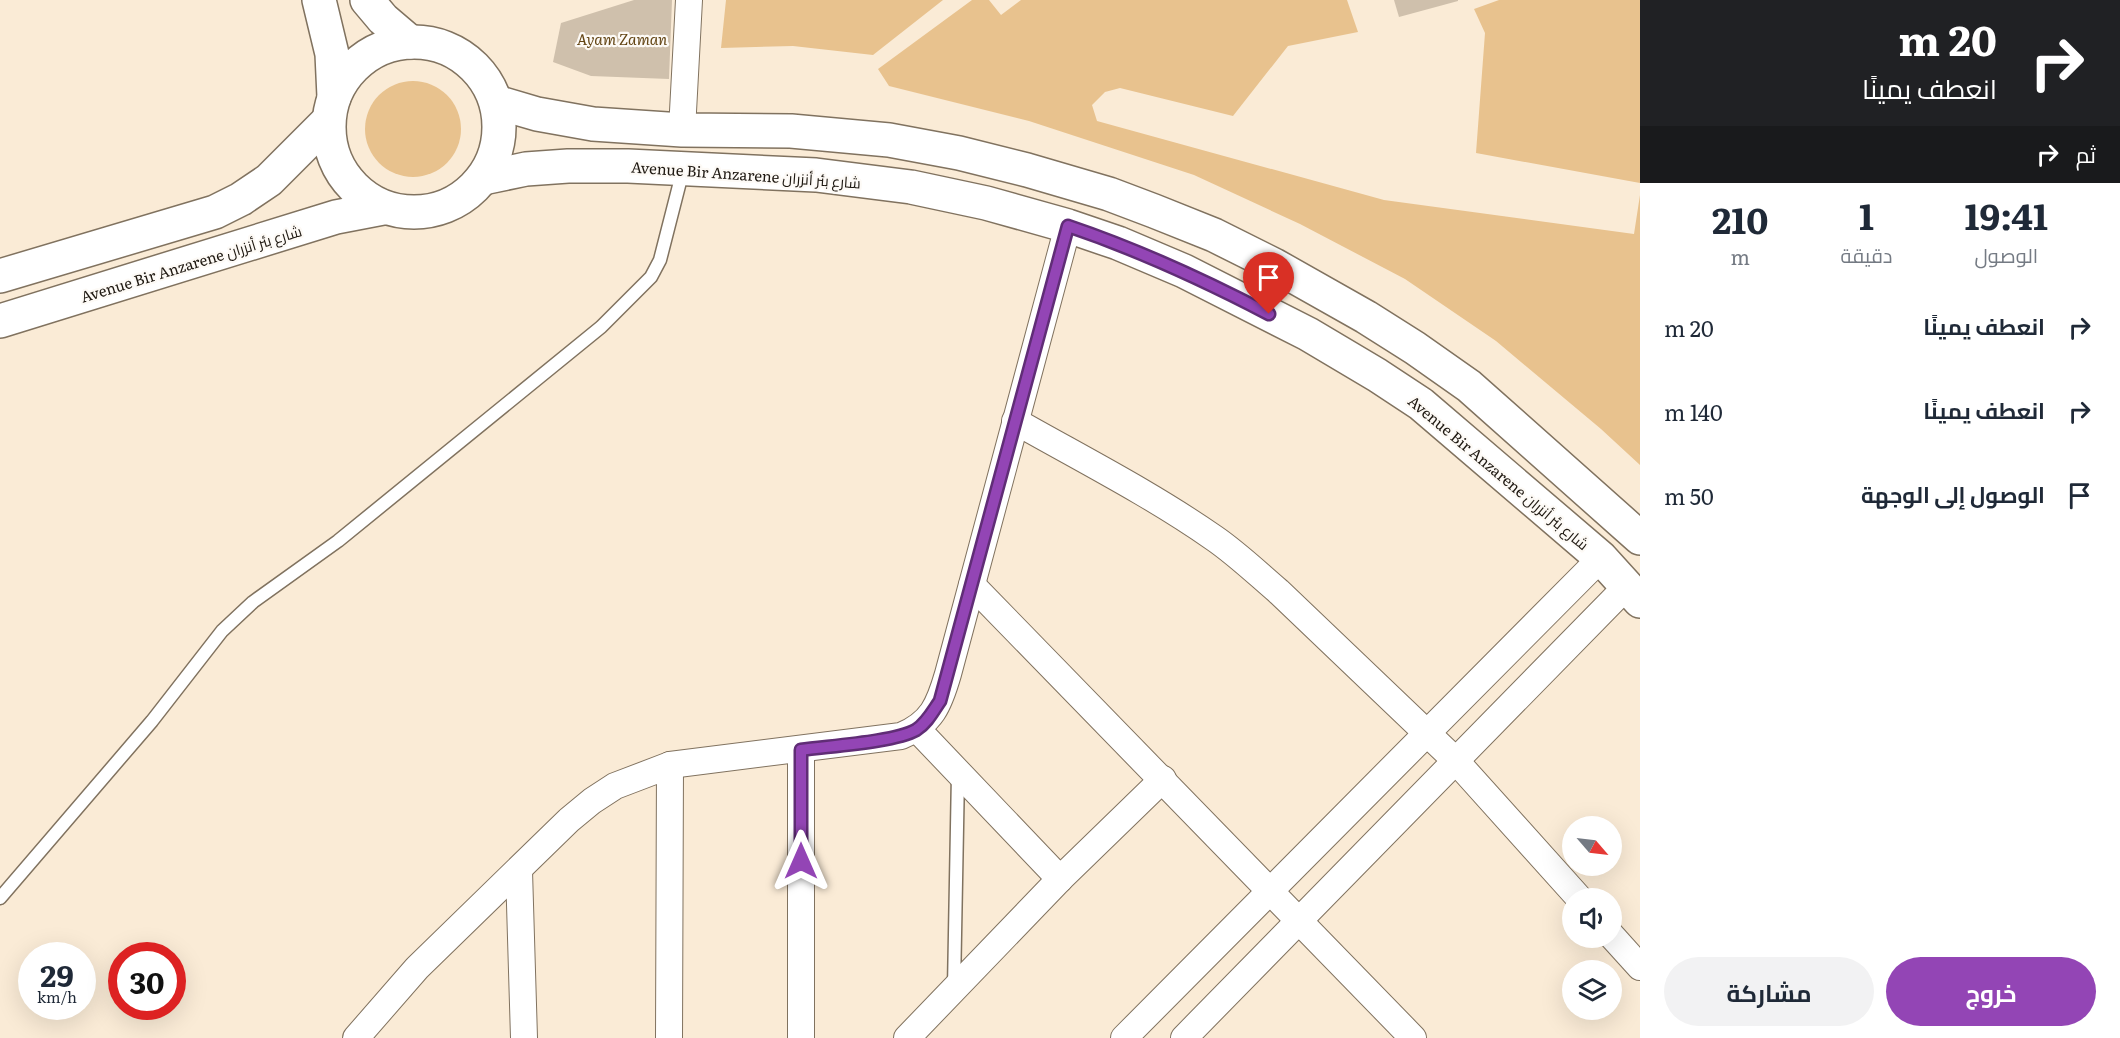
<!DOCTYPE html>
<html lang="ar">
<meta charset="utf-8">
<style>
:root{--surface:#fff;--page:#f2f2f3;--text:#1f2937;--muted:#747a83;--accent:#9345b5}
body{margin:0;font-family:Literata,Cairo,serif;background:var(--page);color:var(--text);direction:rtl;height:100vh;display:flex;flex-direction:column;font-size:22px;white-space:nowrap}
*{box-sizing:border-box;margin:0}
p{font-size:20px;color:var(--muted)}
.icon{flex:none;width:33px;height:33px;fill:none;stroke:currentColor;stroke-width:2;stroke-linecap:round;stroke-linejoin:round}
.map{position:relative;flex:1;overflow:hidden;direction:ltr}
.details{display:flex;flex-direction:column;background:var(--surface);width:480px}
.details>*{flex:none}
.top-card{background:#202124;color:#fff;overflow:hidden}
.needle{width:39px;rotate:118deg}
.controls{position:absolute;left:1562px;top:816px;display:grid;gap:12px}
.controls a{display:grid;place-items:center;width:60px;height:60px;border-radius:50%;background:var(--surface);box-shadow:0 6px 24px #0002;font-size:30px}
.speed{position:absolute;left:18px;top:942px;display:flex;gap:12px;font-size:30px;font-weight:700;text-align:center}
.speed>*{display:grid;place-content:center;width:78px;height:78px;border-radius:50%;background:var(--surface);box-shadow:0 6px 24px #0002;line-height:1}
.speed small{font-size:15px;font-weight:400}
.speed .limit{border:9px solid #d22;background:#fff;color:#111}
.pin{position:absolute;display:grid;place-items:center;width:51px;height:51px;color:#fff;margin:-62px -26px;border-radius:50% 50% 50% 0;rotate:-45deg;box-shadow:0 0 6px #0007}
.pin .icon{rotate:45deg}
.me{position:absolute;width:66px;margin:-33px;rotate:0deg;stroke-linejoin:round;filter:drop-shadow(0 0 4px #0008)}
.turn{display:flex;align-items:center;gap:21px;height:126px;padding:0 24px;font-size:27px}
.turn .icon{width:78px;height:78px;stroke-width:2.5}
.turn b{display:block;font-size:42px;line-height:51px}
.then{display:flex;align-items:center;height:57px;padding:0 24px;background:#0003;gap:12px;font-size:22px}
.eta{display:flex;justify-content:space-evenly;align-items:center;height:102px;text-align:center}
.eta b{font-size:36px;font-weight:700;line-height:42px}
.cta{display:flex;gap:12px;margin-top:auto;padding:12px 24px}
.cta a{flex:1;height:69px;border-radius:36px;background:var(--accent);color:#fff;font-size:24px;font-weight:700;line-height:69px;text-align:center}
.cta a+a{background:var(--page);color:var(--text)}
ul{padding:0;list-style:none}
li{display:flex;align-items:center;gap:18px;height:84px;padding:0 24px}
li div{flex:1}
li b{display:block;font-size:22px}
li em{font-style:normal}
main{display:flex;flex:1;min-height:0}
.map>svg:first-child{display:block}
.green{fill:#e8c28e}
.building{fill:#cfc0ac}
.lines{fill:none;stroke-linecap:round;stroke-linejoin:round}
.lane-casing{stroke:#80725f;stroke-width:15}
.street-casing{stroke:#80725f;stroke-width:28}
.secondary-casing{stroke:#80725f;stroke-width:36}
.primary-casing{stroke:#80725f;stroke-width:36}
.lane{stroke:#fff;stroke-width:12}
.street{stroke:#fff;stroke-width:26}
.secondary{stroke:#fff;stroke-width:33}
.primary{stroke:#fff;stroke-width:33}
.route-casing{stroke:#602d76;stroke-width:15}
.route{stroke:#9345b5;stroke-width:10}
.labels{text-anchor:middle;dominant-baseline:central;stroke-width:4.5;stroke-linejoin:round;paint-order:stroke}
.park-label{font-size:15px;font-style:italic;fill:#644616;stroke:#fdfaf6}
.street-label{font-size:15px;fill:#1e1811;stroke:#fdfaf6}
</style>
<main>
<section class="details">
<div class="top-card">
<div class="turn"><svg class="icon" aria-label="right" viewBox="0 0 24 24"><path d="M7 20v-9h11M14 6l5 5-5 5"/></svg><div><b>20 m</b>انعطف يمينًا</div></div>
<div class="then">ثم<svg class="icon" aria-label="right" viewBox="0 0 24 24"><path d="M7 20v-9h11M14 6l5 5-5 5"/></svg></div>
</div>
<div class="eta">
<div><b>19:41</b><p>الوصول</p></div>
<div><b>1</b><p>دقيقة</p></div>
<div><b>210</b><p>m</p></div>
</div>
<ul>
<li><svg class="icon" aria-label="right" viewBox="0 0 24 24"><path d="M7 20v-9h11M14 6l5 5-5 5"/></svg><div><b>انعطف يمينًا</b></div><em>20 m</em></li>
<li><svg class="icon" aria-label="right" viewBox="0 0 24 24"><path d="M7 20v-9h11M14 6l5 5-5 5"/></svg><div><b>انعطف يمينًا</b></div><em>140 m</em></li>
<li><svg class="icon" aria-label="arrive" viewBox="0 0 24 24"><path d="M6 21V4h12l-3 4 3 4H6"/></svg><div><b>الوصول إلى الوجهة</b></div><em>50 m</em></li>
</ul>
<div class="cta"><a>خروج</a><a>مشاركة</a></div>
</section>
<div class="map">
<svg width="1640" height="1038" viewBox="0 0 1640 1038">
<rect width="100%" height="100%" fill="#faebd6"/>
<g class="green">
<path d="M726,0h217l-70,55 -80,-9 -72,2z"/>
<path d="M972,0h17l12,15 20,-15h326l11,32 -70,14 -55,70 -113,-28 -15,4 -13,13 5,16 287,79 250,34 6,-39v270l-39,-36 -105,-88 -91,-62 -105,-55 -106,-49 -165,-54 -140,-35 -11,-17z"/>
<path d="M1499,0h141v183l-164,-30 9,-120 -11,-24z"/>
<circle cx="413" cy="129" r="48"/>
</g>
<g class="building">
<path d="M634,0h38l-3,79 -78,-3 -38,-14 8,-39z"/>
<path d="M1394,0h64v1l-59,16z"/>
</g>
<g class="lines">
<g class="lane-casing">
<g id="lane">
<path d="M0,898l152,-177 70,-90 31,-29 85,-61 263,-214 50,-50 9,-17 23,-90"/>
<path d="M954,987l4,-213"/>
</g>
</g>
<g class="street-casing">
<g id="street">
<path d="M682,130l7,-130"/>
<path d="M1015,421c67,38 136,73 199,117 22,15 43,35 64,53l177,169 124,138"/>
<path d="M972,585l441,453"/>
<path d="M917,729l143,150"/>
<path d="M801,750v288"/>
<path d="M519,871l5,167"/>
<path d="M1611,935l29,32"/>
<path d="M356,1038l61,-70 152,-148 23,-19 23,-15 55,-21 231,-29c31,-13 38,-31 47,-62l120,-448"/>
<path d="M669,1038l1,-273"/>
<path d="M907,1038l153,-159 103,-100"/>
<path d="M1124,1038l477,-480"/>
<path d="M1184,1038l443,-452"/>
</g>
</g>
<g class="secondary-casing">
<g id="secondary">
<path d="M319,0l13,54 2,43"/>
<path d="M367,0l16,19 27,23"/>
</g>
</g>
<g class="primary-casing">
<g id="primary">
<circle cx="414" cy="127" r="85"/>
<path d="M496,102l41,12 56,10 89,6 109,1 98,9 70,13 68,17 82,24 45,17 60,24 60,30 92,52 49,31 54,38 171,152"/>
<path d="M483,178l43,-9 42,-3h60l188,9 95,12 75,16 82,23 50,17 66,28 124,63 69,41 44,29 180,154 39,43"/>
<path d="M0,276l215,-64 26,-13 28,-19 59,-59"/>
<path d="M0,321l336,-104 47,-9"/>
</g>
</g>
<use href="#lane" class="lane"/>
<use href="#street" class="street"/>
<use href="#secondary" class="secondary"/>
<use href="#primary" class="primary"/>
</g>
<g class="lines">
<g class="route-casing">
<path id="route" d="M801,861v-111c27,-4 94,-8 115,-20 11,-7 17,-19 24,-29l128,-475c71,24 134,53 201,88"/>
</g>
<use href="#route" class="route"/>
</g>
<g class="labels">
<g class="park-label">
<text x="622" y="38">Ayam Zaman</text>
</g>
<g class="street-label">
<text transform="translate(746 174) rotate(4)">Avenue Bir Anzarene شارع بئر أنزران</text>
<text transform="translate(191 263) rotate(-17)">Avenue Bir Anzarene شارع بئر أنزران</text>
<text transform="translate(1499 472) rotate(40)">Avenue Bir Anzarene شارع بئر أنزران</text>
</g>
</g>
</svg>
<div class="controls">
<a><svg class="needle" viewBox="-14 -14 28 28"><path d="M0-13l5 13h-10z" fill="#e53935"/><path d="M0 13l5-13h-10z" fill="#747a83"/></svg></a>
<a><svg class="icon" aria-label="sound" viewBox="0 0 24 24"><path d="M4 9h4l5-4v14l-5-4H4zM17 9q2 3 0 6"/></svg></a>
<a><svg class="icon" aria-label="layers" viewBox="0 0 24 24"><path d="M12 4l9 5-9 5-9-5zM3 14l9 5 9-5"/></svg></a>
</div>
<div class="speed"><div>29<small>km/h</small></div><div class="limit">30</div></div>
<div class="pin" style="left:1269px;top:314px;background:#d93025"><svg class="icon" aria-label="arrive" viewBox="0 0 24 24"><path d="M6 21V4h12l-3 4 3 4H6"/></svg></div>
<svg class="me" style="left:801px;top:861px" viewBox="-20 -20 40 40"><path d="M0-17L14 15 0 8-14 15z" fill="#9345b5" stroke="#fff" stroke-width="4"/></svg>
</div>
</main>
